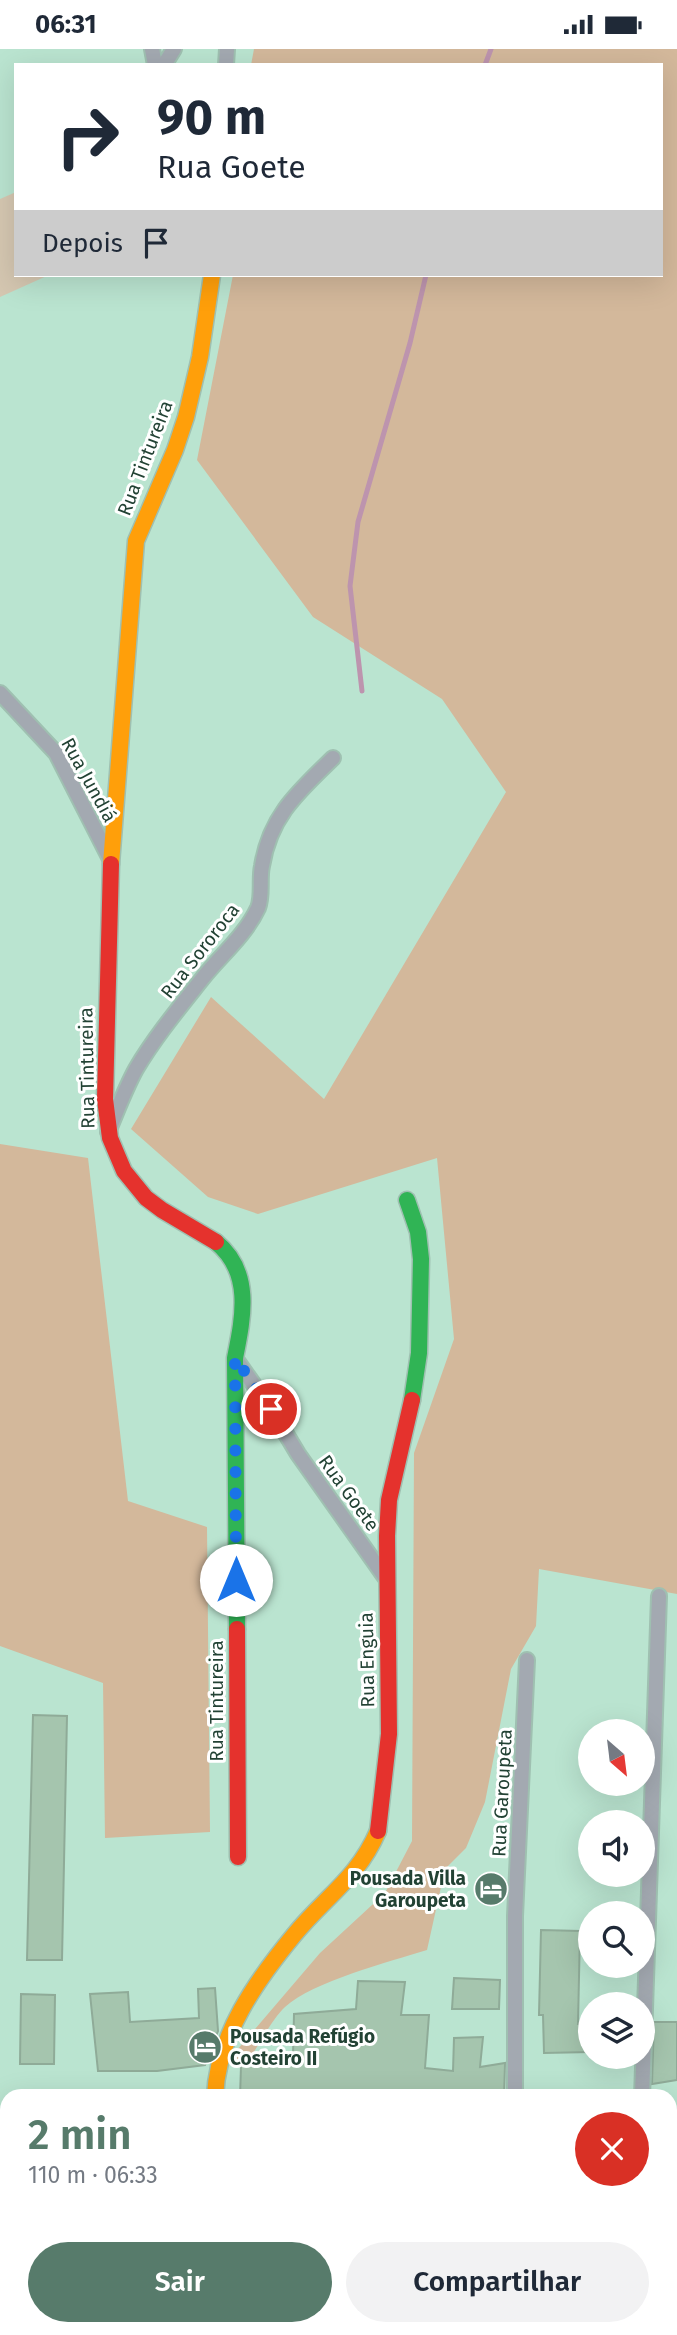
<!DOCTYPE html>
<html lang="pt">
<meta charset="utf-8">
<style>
:root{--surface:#fff;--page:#f2f2f3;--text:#1f2937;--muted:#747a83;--accent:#577b6b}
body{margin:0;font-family:"Fira Sans",sans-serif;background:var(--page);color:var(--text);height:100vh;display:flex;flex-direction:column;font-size:26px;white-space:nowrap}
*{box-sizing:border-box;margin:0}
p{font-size:23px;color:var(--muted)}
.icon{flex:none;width:38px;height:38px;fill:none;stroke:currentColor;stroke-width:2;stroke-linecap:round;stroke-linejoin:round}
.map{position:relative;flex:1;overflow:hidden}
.details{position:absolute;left:0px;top:2040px;width:677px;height:247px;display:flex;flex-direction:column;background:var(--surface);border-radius:21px 21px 0 0;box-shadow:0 7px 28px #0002}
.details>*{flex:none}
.hud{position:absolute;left:14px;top:14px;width:649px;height:214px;border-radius:0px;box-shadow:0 7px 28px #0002;background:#fff;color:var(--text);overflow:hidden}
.needle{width:46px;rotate:152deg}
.buttons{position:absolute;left:578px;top:1670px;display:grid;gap:14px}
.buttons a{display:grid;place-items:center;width:77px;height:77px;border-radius:50%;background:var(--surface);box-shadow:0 7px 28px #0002;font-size:35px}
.pin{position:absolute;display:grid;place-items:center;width:60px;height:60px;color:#fff;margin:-30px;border:4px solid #fff;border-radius:50%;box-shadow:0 2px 7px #0007}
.me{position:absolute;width:77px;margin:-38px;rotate:0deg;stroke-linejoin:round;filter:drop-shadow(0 0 5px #0008)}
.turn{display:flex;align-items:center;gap:24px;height:147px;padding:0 28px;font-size:32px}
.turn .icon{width:91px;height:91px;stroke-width:2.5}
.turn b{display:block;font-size:49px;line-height:60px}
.then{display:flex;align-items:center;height:66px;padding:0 28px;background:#0003;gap:14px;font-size:26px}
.round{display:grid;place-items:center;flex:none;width:74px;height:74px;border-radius:37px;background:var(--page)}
.overview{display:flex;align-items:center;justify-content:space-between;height:119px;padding:0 28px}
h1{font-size:42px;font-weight:600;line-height:52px;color:var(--accent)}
.action{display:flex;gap:14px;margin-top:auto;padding:14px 28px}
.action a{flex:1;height:80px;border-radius:42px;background:var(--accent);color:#fff;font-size:28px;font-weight:600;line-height:80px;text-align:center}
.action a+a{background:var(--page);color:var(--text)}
.status{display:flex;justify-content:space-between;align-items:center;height:49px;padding:0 35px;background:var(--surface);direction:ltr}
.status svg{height:19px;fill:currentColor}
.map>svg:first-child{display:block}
.green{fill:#d5c7b1}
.forest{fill:#d3b89b}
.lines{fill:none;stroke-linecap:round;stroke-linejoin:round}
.stream{stroke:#bd94ae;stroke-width:5}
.building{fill:#a5c5ae;stroke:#8fab98;stroke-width:2}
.street-casing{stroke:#9fc0b1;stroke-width:18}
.fast-casing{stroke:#9fc0b1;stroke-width:19}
.slow-casing{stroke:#9fc0b1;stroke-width:19}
.jam-casing{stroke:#9fc0b1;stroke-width:19}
.path{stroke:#939fa0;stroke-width:3.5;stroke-dasharray:3.5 3.5;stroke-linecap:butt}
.street{stroke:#a3a9b1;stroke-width:14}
.fast{stroke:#30b455;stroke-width:16}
.slow{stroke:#ff9f0a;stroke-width:16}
.jam{stroke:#e5322d;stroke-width:16}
.route{stroke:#1a73e8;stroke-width:12;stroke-dasharray:0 21.6}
.labels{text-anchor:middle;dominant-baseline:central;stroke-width:6;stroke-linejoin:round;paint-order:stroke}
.street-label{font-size:19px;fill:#224234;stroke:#fff}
.poi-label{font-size:19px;font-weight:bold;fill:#224234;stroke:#fff;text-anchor:end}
</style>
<div class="status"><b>06:31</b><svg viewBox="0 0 49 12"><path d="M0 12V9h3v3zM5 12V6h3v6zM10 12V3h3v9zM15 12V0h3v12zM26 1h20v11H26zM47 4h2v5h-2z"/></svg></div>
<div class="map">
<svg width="677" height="2286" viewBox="0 0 677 2286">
<rect width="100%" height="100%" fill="#bae4d0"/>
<path class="green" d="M16,143v83h33l-49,22v-98z"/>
<g class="forest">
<path d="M254,0h423v1545l-138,-25 -3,57 -25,43 -26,133 -19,46 -21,21 -18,81c-38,12 -113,31 -142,57 -13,12 -26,38 -37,54l-13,2 2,-13 83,-97 65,-60 27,-52 2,-388 40,-114 -17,-181 -179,56 -50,-17 -77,-68 80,-132 113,102 182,-307 -64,-93 -129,-82 -116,-157 36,-185h429v-210h-411z"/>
<path d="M0,1095l88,14 40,343 79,26 3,305 -105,6 -2,-155 -103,-37z"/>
</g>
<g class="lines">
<g class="stream">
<path d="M485,16l6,-16"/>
<path d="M362,642l-12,-105 8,-64 52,-179 16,-68"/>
</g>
</g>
<g class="building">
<path d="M33,1666l34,1 -5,244h-35z"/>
<path d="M541,1881l39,1 -2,93h12v28l-46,1 -1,-38h-4z"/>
<path d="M454,1929l46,2 -1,29h-47z"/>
<path d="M358,1932l47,1 -4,33h28l-4,53 28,3 1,-33 29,-1 -3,30 25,-4 -1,34h-264l1,-31 52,-10 1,-42 62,-5z"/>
<path d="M215,1939l3,43 -13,34 -48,6h-59l-8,-77 38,-2 2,30 69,-4 -1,-29z"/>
<path d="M21,1945l34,1 -1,69h-34z"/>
<path d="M654,1973h23v58l-25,4z"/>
</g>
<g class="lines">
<g class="street-casing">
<g id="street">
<path d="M152,0l3,16"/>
<path d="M164,16l10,-16"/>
<path d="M226,16l1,-16"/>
<path d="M0,644l56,60 54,106"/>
<path d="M108,1083c9,-21 17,-43 28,-63 19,-32 43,-61 66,-90 18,-23 43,-43 56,-71 5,-12 1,-29 4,-42 8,-50 36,-74 71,-108"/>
<path d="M235,1309l36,51 27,45 89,126"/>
<path d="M515,2048v-181l12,-256"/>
<path d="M642,2048l17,-501"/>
</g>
</g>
<g class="fast-casing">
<g id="fast">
<path d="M407,1151l11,32 3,27 -2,94 -7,47"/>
<path d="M216,1193c37,30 27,76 19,116l2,271"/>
</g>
</g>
<g class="slow-casing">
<g id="slow">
<path d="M111,815l25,-323 39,-91 11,-33 14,-60 12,-82"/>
<path d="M215,2048c2,-61 41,-116 79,-162 31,-38 64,-57 84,-104"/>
</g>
</g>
<g class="jam-casing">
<g id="jam">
<path d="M111,815l-6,235 5,39 14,33 22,27 16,12 54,32"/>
<path d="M237,1580l1,228"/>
<path d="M378,1782l11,-97 -2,-198 2,-36 23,-100"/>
<path d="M670,2074l7,-2"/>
<path d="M0,2213l7,-2"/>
</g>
</g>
<path class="path" d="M374,2280v6"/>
<use href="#street" class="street"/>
<use href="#fast" class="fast"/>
<use href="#slow" class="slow"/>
<use href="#jam" class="jam"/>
</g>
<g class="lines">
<path class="route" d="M236,1531l-1,-222 36,51"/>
</g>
<defs>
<g id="hotel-disc" transform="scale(1.75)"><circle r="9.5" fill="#577b6b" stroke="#fff"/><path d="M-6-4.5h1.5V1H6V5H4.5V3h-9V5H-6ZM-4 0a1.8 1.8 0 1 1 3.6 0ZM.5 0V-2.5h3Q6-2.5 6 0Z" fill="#fff"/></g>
</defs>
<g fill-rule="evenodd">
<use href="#hotel-disc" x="491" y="1840"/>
<use href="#hotel-disc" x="205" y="1998"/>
</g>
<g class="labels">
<g class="street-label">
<text transform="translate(145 409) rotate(-69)">Rua Tintureira</text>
<text transform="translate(89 731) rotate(61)">Rua Jundiá</text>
<text transform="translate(200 902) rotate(-52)">Rua Sororoca</text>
<text transform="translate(87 1019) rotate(-91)">Rua Tintureira</text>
<text transform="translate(349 1444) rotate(54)">Rua Goete</text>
<text transform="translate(367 1611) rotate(-91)">Rua Enguia</text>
<text transform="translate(216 1652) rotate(-90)">Rua Tintureira</text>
<text transform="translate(502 1744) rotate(-87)">Rua Garoupeta</text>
</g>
<g class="poi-label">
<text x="466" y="1829">Pousada Villa<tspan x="466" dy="22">Garoupeta</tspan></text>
<text x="230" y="1987" text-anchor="start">Pousada Refúgio<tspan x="230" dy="22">Costeiro II</tspan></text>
</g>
</g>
</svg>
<div class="buttons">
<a><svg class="needle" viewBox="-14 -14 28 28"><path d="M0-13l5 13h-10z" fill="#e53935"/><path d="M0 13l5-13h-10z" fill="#747a83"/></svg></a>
<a><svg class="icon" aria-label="sound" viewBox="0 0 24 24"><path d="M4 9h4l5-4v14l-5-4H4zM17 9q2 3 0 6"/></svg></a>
<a><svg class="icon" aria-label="search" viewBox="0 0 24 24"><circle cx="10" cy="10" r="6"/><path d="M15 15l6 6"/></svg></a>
<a><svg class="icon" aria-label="layers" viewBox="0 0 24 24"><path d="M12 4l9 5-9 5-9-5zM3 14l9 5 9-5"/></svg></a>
</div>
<div class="pin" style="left:271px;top:1360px;background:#d93025"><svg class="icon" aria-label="arrive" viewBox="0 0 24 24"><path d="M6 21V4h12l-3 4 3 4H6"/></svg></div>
<svg class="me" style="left:236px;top:1531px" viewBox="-20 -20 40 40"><circle r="19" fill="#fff"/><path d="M0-13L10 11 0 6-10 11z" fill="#1a73e8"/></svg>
<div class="hud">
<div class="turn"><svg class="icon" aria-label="right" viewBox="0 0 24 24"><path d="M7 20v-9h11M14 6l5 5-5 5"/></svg><div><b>90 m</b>Rua Goete</div></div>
<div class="then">Depois<svg class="icon" aria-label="arrive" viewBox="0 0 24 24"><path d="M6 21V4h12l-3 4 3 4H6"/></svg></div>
</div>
<section class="details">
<div class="overview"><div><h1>2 min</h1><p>110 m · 06:33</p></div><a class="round" style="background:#d93025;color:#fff"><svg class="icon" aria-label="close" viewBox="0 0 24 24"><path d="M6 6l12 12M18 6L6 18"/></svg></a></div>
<div class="action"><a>Sair</a><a>Compartilhar</a></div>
</section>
</div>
